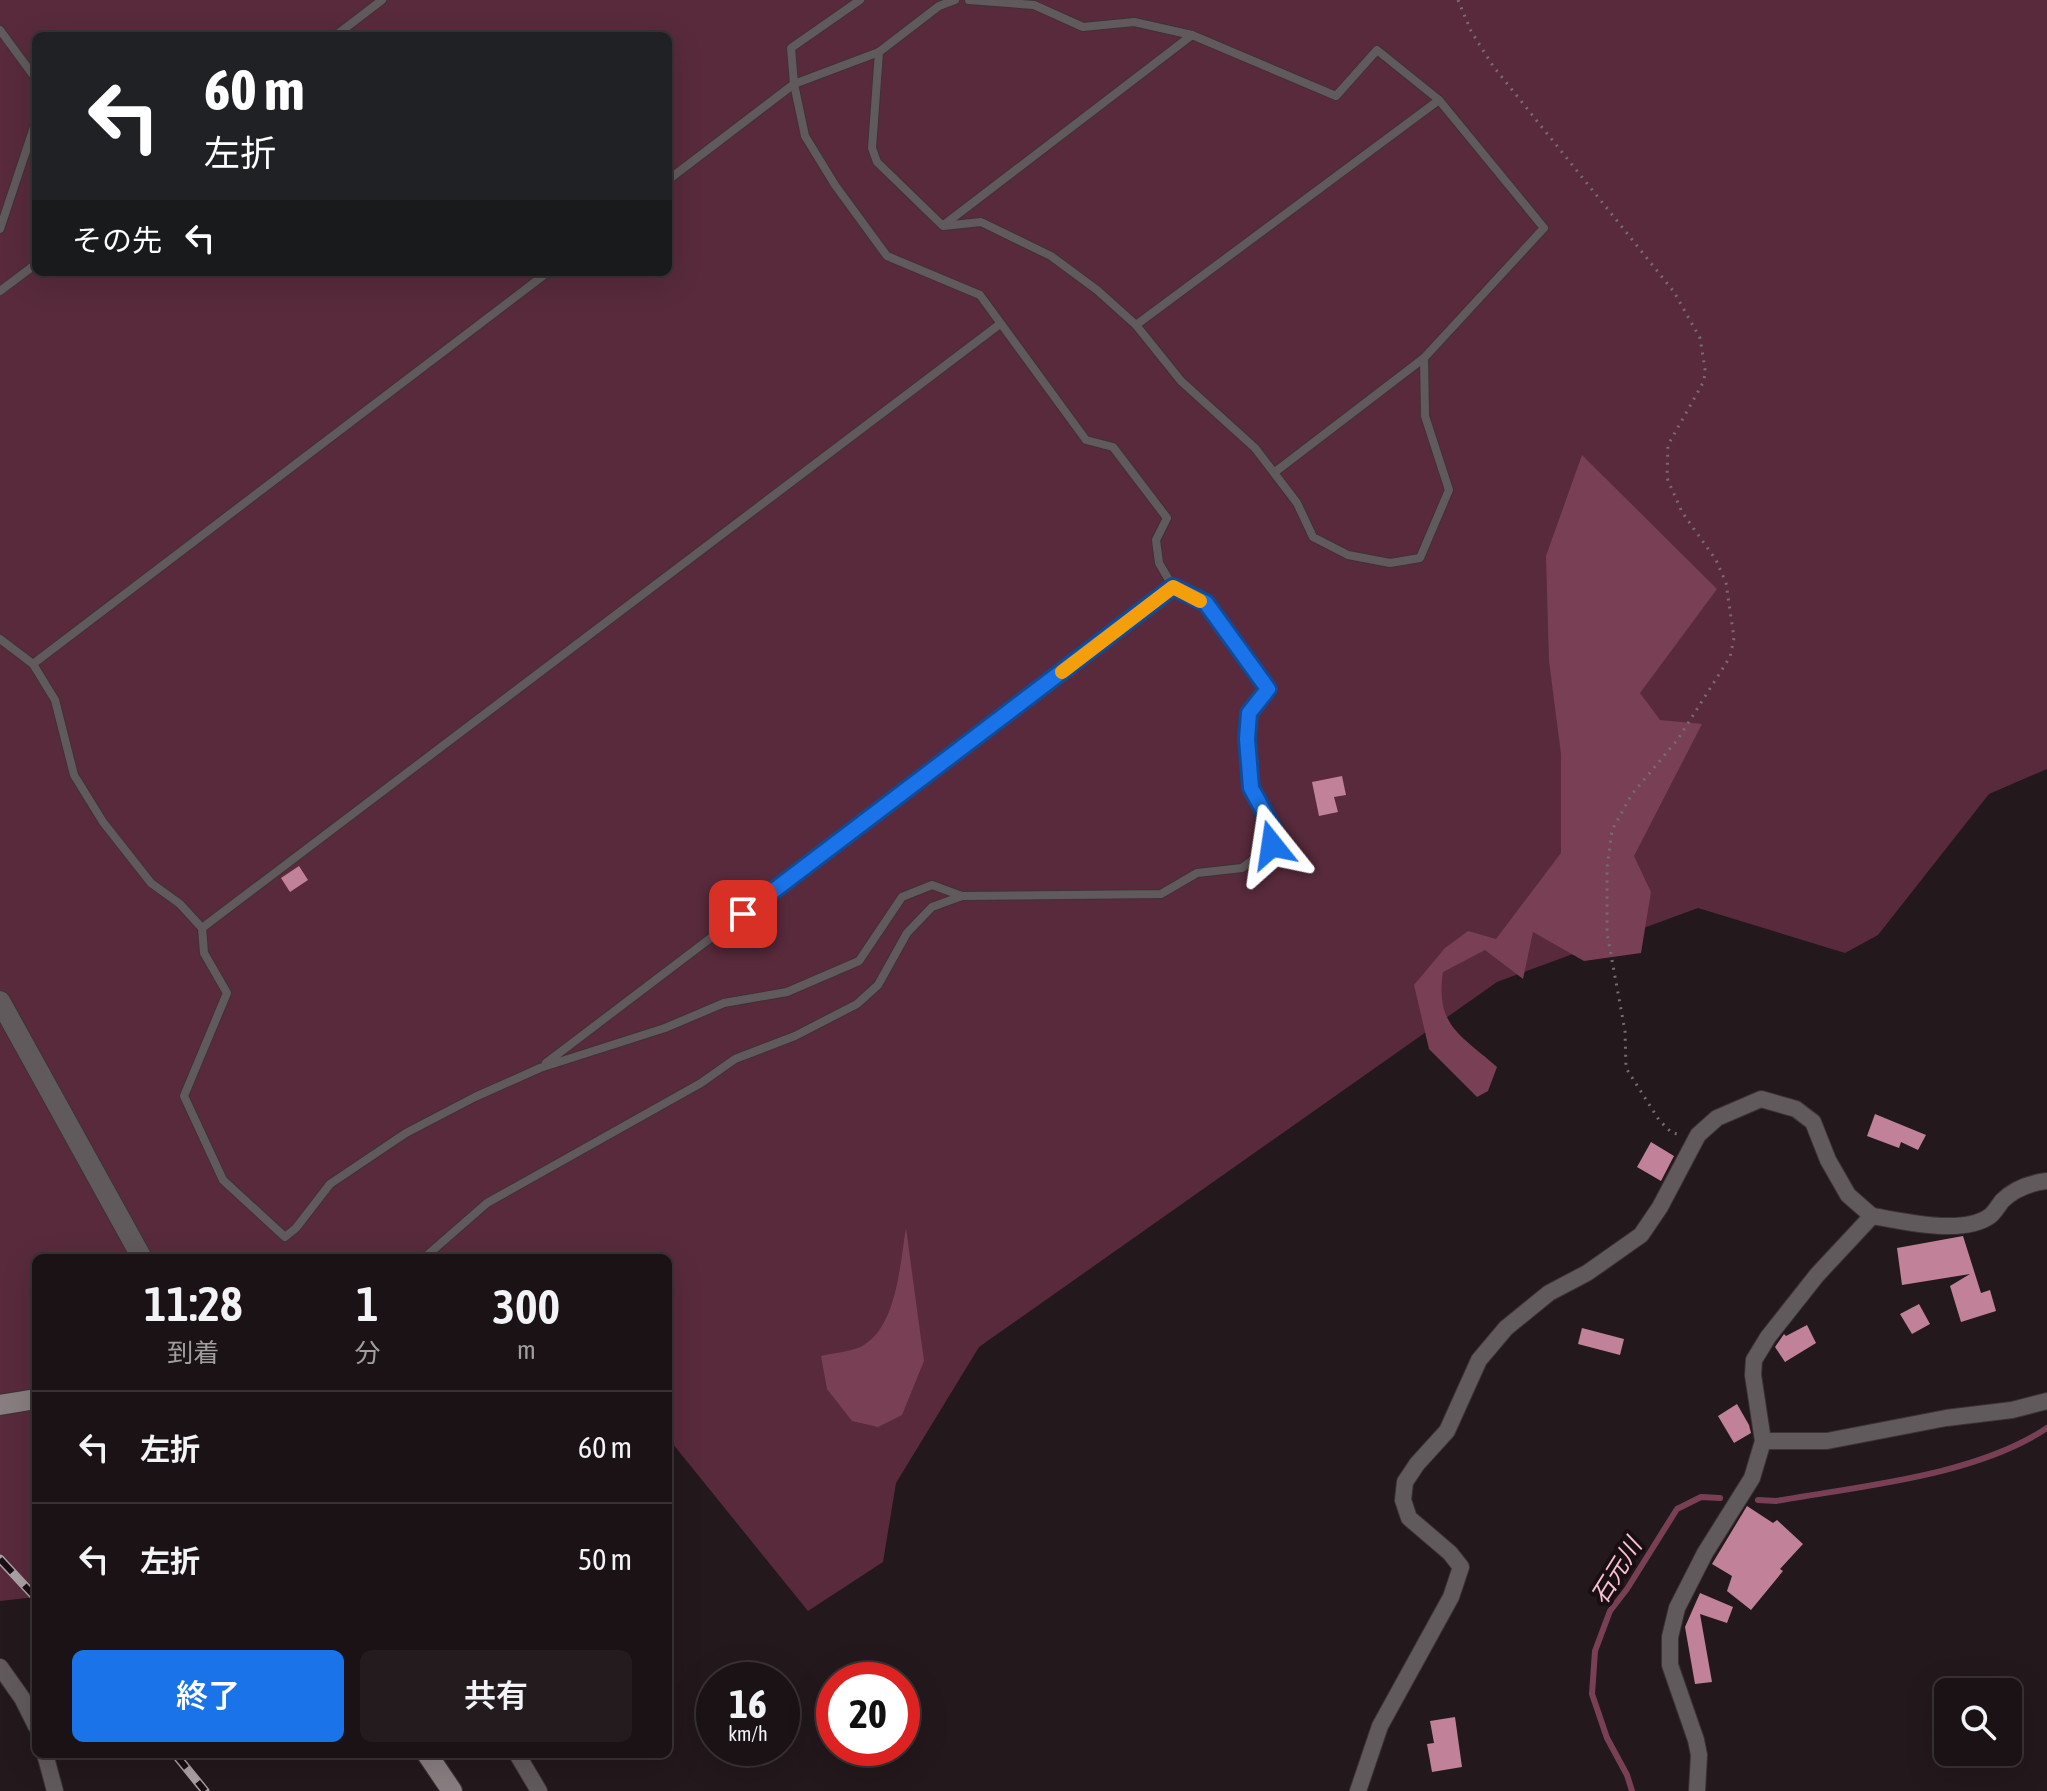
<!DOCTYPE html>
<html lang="ja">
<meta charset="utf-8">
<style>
:root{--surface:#1a1215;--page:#231b1e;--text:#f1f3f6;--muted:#9f9ea0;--line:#383234;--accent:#1a73e8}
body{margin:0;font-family:"Asap Condensed","Noto Sans JP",sans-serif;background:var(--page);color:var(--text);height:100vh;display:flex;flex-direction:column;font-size:30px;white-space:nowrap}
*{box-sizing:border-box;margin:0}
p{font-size:26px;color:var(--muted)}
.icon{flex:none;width:44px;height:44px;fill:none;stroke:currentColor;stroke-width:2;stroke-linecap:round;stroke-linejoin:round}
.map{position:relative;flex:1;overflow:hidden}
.side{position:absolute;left:32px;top:1254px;width:640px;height:504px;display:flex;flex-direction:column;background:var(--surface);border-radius:12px;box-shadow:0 8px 32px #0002,0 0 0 2px var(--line)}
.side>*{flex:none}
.hud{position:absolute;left:32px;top:32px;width:640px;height:244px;border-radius:12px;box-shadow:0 8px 32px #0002,0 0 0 2px var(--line);background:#202124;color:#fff;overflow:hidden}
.controls{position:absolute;left:1934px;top:1678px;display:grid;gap:16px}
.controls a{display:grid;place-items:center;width:88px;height:88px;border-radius:12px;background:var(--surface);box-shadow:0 8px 32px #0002,0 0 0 2px var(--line);font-size:40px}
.speed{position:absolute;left:696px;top:1662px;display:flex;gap:16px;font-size:40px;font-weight:700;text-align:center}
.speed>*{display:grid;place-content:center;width:104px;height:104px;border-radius:50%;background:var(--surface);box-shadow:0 8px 32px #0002,0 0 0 2px var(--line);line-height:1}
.speed small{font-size:20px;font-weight:400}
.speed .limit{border:12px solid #d22;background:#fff;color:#111}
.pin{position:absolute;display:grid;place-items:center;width:68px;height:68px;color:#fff;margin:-34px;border-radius:16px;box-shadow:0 4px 12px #0006}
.me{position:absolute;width:88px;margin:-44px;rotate:345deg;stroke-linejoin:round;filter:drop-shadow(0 0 6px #0008)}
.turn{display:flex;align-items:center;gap:28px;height:168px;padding:0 40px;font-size:36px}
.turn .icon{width:104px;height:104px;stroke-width:2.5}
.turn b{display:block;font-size:56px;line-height:68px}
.then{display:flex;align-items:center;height:76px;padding:0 40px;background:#0003;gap:16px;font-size:30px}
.eta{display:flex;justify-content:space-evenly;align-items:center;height:136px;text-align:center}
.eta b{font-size:48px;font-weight:600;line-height:56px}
.action{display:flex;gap:16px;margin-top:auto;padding:16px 40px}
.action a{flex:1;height:92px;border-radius:12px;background:var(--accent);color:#fff;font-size:32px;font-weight:600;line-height:92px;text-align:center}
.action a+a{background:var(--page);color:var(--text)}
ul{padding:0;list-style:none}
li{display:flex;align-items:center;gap:24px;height:112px;padding:0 40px;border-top:2px solid var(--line)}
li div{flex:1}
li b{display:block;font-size:30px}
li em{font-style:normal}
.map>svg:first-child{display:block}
.green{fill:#582a3c;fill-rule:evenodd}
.water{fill:#783f55}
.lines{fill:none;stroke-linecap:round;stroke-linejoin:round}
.stream{stroke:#783f55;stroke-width:6}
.building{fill:#c18198}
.service-casing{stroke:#3d3336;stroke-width:10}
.minor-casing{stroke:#3d3336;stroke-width:18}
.tertiary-casing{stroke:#3d3336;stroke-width:22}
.secondary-casing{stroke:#3d3336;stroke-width:22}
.path{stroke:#766c70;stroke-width:3;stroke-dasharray:2 6;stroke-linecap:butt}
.service{stroke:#615a5c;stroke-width:8}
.minor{stroke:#615a5c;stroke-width:16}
.tertiary{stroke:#615a5c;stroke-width:20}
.secondary{stroke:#887e81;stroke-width:20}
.rail-casing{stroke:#aaa1a5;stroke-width:9}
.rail{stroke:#190f13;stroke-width:6;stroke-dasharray:18;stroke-linecap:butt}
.route-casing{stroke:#114b97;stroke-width:20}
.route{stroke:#1a73e8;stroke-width:14}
.slow{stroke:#f59e0b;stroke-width:14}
.labels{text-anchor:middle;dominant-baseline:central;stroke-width:8;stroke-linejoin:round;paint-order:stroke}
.water-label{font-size:24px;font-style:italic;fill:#fac2d5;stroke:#190f13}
</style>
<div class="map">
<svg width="2047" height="1791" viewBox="0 0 2047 1791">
<rect width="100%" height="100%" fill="#23181c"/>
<path class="green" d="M0,0h2047v769l-58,25 -111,141 -33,18 -147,-45 -201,74 -518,365 -83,136 -13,79 -75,49 -140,-173v-180h-632v339l-36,4zM36,36h632v236h-632z"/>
<g class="water">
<path d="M1582,455l135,134 -77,104 20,27 42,4 -68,132 17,36 -10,61 -57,8 -51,-29 -10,47 -38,-29 -42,22c-8,54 18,63 54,95l-9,24 -11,6 -48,-48 -15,-64 31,-37 23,-17 28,8 65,-86v-99l-12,-93 -3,-105z"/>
<path d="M906,1228l18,133 -22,54 -24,12 -26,-6 -25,-32 -6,-33c12,-3 26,-4 37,-8 39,-16 42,-85 48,-120z"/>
</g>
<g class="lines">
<g class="stream">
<path d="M1758,1500l18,1c84,-15 199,-25 271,-73"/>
<path d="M1632,1791l-5,-16 -20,-37 -15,-44 3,-43 15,-40 17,-22 50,-80 24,-12 19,1"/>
</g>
</g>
<g class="building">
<path d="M1342,776l4,19 -12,2 4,15 -19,4 -7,-34z"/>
<path d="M299,866l9,14 -18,12 -9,-14z"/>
<path d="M1875,1114l51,21 -8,15 -17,-8 -2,6 -32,-12z"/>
<path d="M1651,1142l23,14 -13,25 -24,-14z"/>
<path d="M1963,1236l18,57 9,-3 6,21 -35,11 -11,-36 20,-12 -68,11 -5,-37z"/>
<path d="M1919,1304l11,20 -18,10 -12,-20z"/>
<path d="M1807,1325l9,18 -31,19 -10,-15 9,-13 2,2z"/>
<path d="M1582,1328l42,11 -4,16 -42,-11z"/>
<path d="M1737,1404l12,21 2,8 -17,10 -16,-27z"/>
<path d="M1747,1506l26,17 4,-3 26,24 -23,25 3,2 -32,39 -24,-19 5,-15 -20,-12z"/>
<path d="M1700,1593l33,14 -6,16 -27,-9 12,68 -17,2 -10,-57z"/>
<path d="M1455,1717l7,50 -30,5 -5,-28 7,-1 -4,-22z"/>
</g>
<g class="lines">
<g class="service-casing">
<g id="service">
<path d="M0,30l36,49"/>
<path d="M335,36l47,-36"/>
<path d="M879,52l-7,96 5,14 66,64 38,-4 70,34 46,34 39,35 45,56 74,67 42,55 16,34 35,18 42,8 30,-5 29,-68 -24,-74 -1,-58 120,-130 -105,-128 -62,-50 -41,46 -144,-61 -58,-13 -51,5 -49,-22 -65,-5"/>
<path d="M668,180l126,-96 85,-32 60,-46 16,-6"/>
<path d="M945,224l247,-189"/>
<path d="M0,229l36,-108"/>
<path d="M0,291l36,-27"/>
<path d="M1136,325l303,-225"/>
<path d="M1275,472l149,-114"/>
<path d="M0,639l33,25 22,36 19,75 29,47 48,61 29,21 22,24 2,25 23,40 -43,103 39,84 62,57 11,-9 34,-44 76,-51 69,-36 65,-29 125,-40 59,-25 63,-11 72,-31 43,-64 30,-12 30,11"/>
<path d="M33,664l515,-392"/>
<path d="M202,928l798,-604"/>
<path d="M546,1063l627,-476"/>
<path d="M424,1258l63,-55 214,-120 34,-24 60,-23 62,-32 21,-19 29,-52 25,-26 30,-11 199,-2 36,-21 45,-5 30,-23 2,-15 -23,-42 -4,-49 2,-26 19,-24 -62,-86 -33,-16 -14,-24 -3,-23 11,-22 -54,-71 -27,-7 -106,-145 -93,-39 -52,-71 -30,-49 -11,-52 -3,-36 69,-48"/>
</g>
</g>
<g class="minor-casing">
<g id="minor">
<path d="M1872,1216c32,5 90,20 118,0 5,-4 8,-10 12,-15 13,-13 28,-18 45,-20"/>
<path d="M1763,1441h64l119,-23 66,-8 35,-9"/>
<path d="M0,1667l22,31 14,28"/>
<path d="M45,1754l10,37"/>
<path d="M517,1754l22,37"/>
<path d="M1358,1791l22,-65 71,-129 10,-30 -11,-14 -41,-35 -6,-18 2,-18 12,-18 30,-33 32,-71 27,-32 43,-35 38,-20 54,-38 19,-28 38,-72 19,-17 44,-19 35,10 17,13 15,38 20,35 24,21 -55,59 -49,62 -14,23 -1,15 10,66 -11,37 -47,75 -28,55 -7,29v28l26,75 3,15 -2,36"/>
</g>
</g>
<g class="tertiary-casing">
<path id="tertiary" d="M0,1001l142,257"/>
</g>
<g class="secondary-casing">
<g id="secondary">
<path d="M0,1405l36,-6"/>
<path d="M427,1754l25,37"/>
</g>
</g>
<path class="path" d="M1458,0l13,31 22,35 181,226 26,46 5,31 -1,12 -36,64 -1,33 15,34 34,48 10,23 8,55 -4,19 -52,82 -46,55 -20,36 -5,38v65l18,98 1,37 33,52 13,13 6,1"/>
<use href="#service" class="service"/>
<use href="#minor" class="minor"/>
<use href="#tertiary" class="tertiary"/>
<use href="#secondary" class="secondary"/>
<g class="rail-casing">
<g id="rail">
<path d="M0,1559l36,39"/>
<path d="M175,1754l30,37"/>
</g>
</g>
<use href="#rail" class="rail"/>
</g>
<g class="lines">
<g class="route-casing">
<path id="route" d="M743,914l430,-327 33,16 62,86 -19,24 -2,26 4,49 23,42 -2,15"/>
</g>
<use href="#route" class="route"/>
<path class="slow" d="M1062,672l111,-85 27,14"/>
</g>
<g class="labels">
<g class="water-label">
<text transform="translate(1616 1571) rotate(-58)">石元川</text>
</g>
</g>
</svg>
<div class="controls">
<a><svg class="icon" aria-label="search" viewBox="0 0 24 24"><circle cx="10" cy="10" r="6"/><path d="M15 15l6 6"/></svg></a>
</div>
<div class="speed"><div>16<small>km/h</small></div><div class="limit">20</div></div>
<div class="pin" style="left:743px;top:914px;background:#d93025"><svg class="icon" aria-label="arrive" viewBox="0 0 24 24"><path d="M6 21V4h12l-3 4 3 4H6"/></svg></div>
<svg class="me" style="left:1272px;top:845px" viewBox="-20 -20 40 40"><path d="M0-17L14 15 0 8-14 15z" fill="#1a73e8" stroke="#fff" stroke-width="4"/></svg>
<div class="hud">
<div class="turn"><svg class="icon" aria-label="left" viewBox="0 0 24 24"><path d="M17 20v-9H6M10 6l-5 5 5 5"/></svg><div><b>60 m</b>左折</div></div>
<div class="then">その先<svg class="icon" aria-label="left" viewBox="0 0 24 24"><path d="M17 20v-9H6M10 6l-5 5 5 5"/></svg></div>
</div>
<section class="side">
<div class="eta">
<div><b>11:28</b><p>到着</p></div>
<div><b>1</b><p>分</p></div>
<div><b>300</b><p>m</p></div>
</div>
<ul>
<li><svg class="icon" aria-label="left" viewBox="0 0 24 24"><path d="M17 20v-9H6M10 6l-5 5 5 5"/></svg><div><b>左折</b></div><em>60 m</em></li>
<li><svg class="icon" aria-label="left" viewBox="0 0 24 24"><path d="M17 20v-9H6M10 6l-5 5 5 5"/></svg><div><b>左折</b></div><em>50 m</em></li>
</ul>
<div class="action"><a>終了</a><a>共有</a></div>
</section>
</div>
